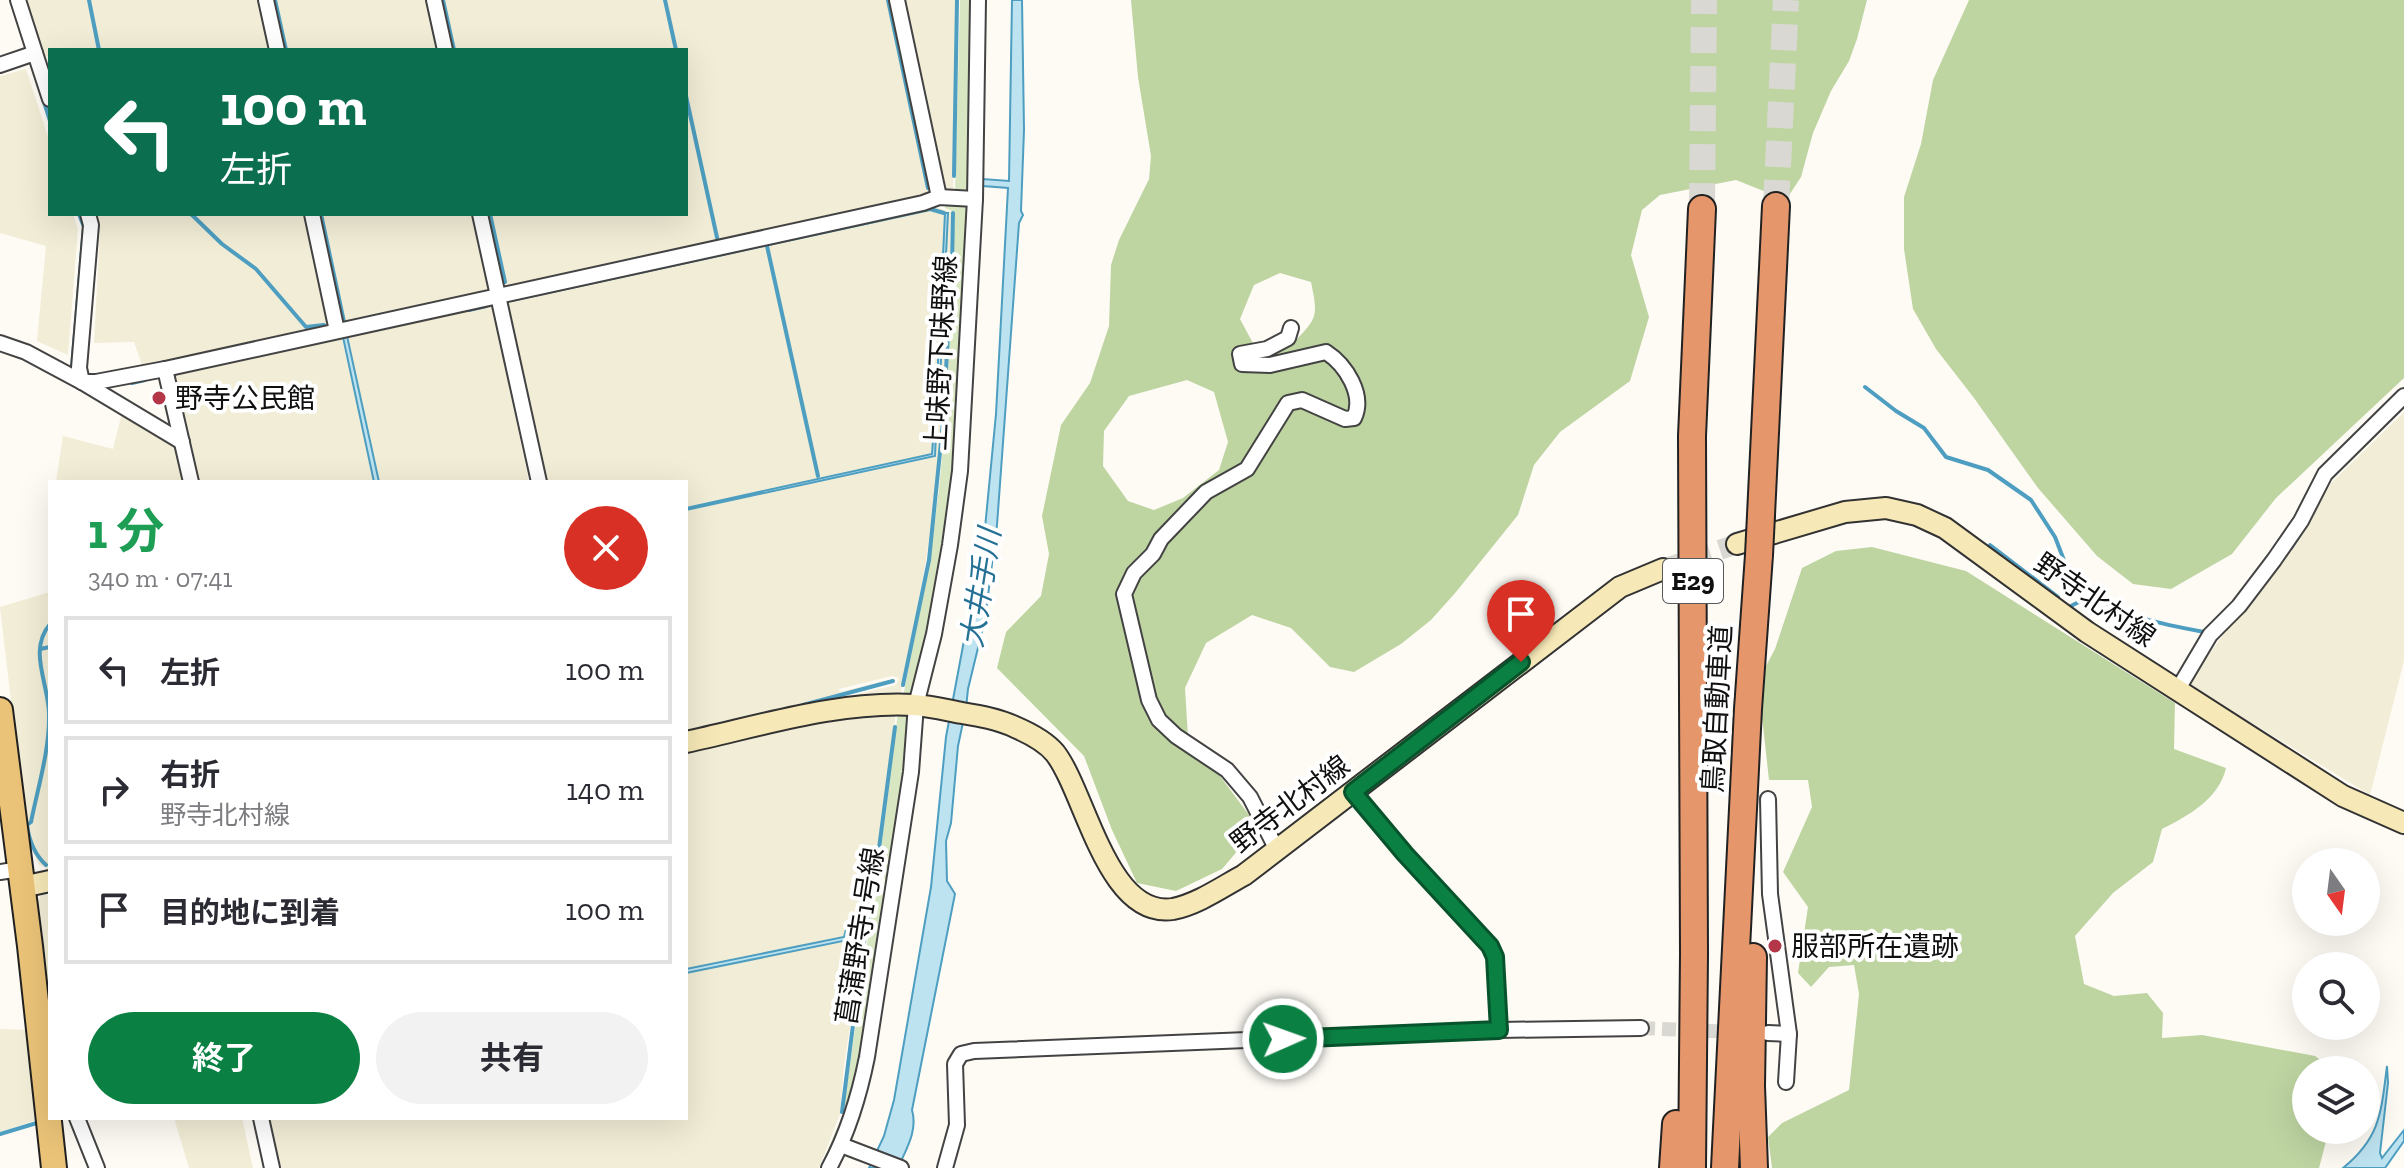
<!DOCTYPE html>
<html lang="ja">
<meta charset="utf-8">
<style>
:root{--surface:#fff;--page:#f2f2f3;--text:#2b2b33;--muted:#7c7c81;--line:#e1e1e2;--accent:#0b8043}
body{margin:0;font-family:"Zilla Slab","Noto Sans JP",serif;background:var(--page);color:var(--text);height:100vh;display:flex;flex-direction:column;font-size:30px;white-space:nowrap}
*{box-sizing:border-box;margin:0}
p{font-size:26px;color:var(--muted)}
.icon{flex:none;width:44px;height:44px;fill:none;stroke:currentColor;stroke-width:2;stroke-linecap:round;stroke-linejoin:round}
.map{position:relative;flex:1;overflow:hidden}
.panel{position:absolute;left:48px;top:480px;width:640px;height:640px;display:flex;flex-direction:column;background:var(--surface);border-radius:0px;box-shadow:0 8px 32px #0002}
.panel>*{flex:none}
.guide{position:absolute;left:48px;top:48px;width:640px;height:168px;border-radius:0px;box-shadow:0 8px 32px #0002;background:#0b6e4f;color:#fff;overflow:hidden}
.needle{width:52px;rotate:166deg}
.controls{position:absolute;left:2292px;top:848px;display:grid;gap:16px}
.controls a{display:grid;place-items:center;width:88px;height:88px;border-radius:50%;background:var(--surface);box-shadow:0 8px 32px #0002;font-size:40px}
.pin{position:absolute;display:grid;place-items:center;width:68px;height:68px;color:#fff;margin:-82px -34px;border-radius:50% 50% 50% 0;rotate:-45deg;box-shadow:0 0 8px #0007}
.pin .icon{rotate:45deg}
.me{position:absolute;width:88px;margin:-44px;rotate:88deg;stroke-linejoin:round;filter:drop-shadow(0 0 6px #0008)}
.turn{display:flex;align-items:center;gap:28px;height:168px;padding:0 40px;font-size:36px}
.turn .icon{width:104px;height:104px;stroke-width:2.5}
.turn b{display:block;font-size:56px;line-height:68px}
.round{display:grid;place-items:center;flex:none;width:84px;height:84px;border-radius:42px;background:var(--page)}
.summary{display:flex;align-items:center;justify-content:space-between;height:136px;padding:0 40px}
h1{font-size:48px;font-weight:700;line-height:60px;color:#1e9e55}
.action{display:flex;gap:16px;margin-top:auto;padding:16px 40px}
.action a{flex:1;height:92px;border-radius:48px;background:var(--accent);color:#fff;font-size:32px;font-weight:700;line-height:92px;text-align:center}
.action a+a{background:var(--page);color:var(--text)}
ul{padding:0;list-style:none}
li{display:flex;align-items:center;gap:24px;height:108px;margin:0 16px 12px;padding:0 24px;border:4px solid var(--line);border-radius:0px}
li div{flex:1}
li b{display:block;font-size:30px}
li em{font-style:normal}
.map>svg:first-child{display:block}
.farmland{fill:#f2edd6}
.green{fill:#d8e6c1}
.forest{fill:#bed5a2;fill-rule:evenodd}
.water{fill:#bee3f0;stroke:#4d9ec0;stroke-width:2}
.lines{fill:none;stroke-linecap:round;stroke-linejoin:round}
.stream{stroke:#4d9ec0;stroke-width:4}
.street-tunnel{stroke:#dad8d3;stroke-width:14;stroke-dasharray:14 7;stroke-linecap:butt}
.secondary-tunnel{stroke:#dad8d3;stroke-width:20;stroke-dasharray:20 10;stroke-linecap:butt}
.highway-tunnel{stroke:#dad8d3;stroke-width:26;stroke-dasharray:26 13;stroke-linecap:butt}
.street-casing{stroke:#434343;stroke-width:18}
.secondary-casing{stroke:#323232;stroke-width:24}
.primary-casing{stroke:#212121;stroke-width:28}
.highway-casing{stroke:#212121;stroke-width:30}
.street{stroke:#fff;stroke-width:14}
.secondary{stroke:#f7e9b7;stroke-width:20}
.primary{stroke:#eac378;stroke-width:24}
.highway{stroke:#e5966b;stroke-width:26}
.highway-bridge-casing{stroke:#212121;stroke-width:30;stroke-linecap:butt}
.highway-bridge{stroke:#e5966b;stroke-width:26}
.route-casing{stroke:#07532c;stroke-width:20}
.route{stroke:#0b8043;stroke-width:14}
.poi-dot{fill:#b33649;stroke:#fff;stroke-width:3}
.labels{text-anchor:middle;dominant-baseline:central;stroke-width:8;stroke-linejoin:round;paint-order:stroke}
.shield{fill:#fff;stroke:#585858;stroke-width:2}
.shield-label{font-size:26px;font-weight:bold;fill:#101010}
.street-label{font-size:28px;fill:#101010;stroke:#fff}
.poi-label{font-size:28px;fill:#101010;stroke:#fff;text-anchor:start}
.water-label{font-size:30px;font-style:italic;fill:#257196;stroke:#fff}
</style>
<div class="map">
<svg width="2404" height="1168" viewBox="0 0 2404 1168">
<rect width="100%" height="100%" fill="#fefbf5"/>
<g class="farmland">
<path d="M26,0h232l11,50h-166l-1,-2 -52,2v6l-8,1z"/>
<path d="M271,0h155l11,50h-155z"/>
<path d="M439,0h452l40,185 -6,12 -416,91 -8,-2 -16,-72h201v-164h-236z"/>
<path d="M903,0h52l-2,193h-8z"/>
<path d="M26,69l24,74v71h23l5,15 -10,126 -31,-14 9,-95 -46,-13v-157z"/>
<path d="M934,207l18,5 -9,192 -7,85 -10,71 -26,137 -50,2 -1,-3 47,-11 3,-7 -7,-2 -53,13 1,3 52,-13 4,2 -48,13 -5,7 -157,35v-254h-142l-36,-175 1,-8z"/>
<path d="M95,214h210l25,113 -187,41 -9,-26 -40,1 6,-113z"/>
<path d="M317,214h155l15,73 -2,6 -144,31z"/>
<path d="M487,303l6,6 36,173h-334l-22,-102 4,-10z"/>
<path d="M123,409l55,34 8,39h-130l7,-46 50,13z"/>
<path d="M2404,412v249l-34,134 -182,-111 145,-203z"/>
<path d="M50,592v281l-4,1 -1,-7 -6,-2 -12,-28 -27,-230z"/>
<path d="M896,711l-19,146 -33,208 -4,49 -21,54h-540l-11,-50h418v-367l160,-36z"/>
<path d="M44,890l6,9v136l-15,-128z"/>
<path d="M0,1029l29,1 11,89 -40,13z"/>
<path d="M174,1118h68l11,50h-64z"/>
</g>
<g class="green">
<path d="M960,0h15l-5,193 -15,1z"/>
<path d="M946,202h21l3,8 -18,294 -8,54 -30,138 -11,1 27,-138 9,-70 7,-75 9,-202 -10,-4z"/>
<path d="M898,712h7l5,4v15l-22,167 -7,-40 -1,-1z"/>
<path d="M878,867l8,48 -32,185 -30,68h-4l23,-54z"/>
</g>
<g class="forest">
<path d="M1131,0h736l-10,39 -8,22 -18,30 -18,42 -12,44 -15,23 -50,-20 -76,15 -18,15 -11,45 18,62 -19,64 -70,51 -26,33 -16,50 -62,77 -25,28 -30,24 -47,28 -24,-5 -39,-39 -39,-13 -46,28 -21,45 4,66 31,22 32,43 -6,22 -24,28 -46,22 -39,-8 -25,-53 -28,-74 -87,-88 9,-36 35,-36 8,-42 -7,-38 19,-91 29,-42 19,-57 2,-61 8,-25 30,-61 2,-23 -13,-79zM1280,273l31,9c7,34 7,36 -18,61l-39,2 -14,-26 14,-34zM1187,380l27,12 14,50 -9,28 -36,28 -29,12 -26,-9 -25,-35 1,-35 25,-35z"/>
<path d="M1969,0h435v378l-128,120 -44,56 -61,35 -38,-5 -36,-28 -59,-68 -64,-90 -38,-49 -23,-40 -9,-60v-52l17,-53 12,-64z"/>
<path d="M1872,547l94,24 209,132 -1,46 52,19c-7,31 -38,48 -64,61l-9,33 -40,31 -38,43 9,48 30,12 33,-3 16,20 -1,25 40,-3 113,21 19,14h-28v60h23l-10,38h-547l-4,-31 14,-14 67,-33 10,-96 -5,-29 -25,2 -18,20 -13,-14 10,-66 -25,-35 29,-65 -4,-27h-39l-11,-99 17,-32 27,-81 34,-17z"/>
</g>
<g class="water">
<path d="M1012,0h10l2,130 -3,81 2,4 -4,8 -22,302 -12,94 -17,70 -2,19 -8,38 -7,77 -5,18 1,40 8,13 -43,216c6,21 -6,39 -14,58h-29l15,-32 10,-36 37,-213 15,-150 39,-209 11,-114 12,-226 -25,-2v-7l26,2z"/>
<path d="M945,213h3l-9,189 -3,1z"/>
<path d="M347,336l32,146h-5l-31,-145z"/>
<path d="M935,413h2l-2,43 -249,54v-2l246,-54z"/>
<path d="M847,926h4l-3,14 -162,33v-4l158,-32z"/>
<path d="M2387,1066l1,17 -8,70 2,5 22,-28v11l-19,27h-42c38,-31 38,-56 44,-102z"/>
</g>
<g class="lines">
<g class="stream">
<path d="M89,0l10,50"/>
<path d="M275,0l11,50"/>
<path d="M443,0l11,50"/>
<path d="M665,0l11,50"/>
<path d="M888,0l40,188"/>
<path d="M686,96l32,146"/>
<path d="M43,99l7,22"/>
<path d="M954,176l3,-176"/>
<path d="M191,214l31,30 34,25 50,58 18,-2"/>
<path d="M321,214l23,108"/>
<path d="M490,214l15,68"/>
<path d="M767,246l51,230"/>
<path d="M511,300l419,-91 14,4"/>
<path d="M469,310l17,-4"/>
<path d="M72,368l12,-141 -5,-13"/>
<path d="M132,383l13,-3"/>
<path d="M1865,387l31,24 28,17 22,29 42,13 43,30 24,37 12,31"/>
<path d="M944,404l8,-138 1,-53"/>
<path d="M1990,545l68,52"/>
<path d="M2291,548l15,-23"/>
<path d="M2071,606l21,-11c37,23 69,29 112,37"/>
<path d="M2222,631l14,-13"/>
<path d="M40,649l10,-2"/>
<path d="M903,685l26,-125 15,-147"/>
<path d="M803,705l90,-24"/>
<path d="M878,856l17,-129"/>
<path d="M46,865c-11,-10 -17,-25 -19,-40l4,-3c7,-35 19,-73 18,-109 -1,-31 -21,-63 1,-89"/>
<path d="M842,1112l20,-158 15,-90"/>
<path d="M0,1134l40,-12"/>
</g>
<path class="street-tunnel" d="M1641,1028l95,4"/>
<path class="secondary-tunnel" d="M1663,569l74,-25"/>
<g class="highway-tunnel">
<path d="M1776,206l10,-206"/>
<path d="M1702,209l2,-209"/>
</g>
<g class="street-casing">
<g id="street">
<path d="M18,0l17,53"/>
<path d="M266,0l11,50"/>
<path d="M434,0l11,50"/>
<path d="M897,0l42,197"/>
<path d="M0,65l35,-12 15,46"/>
<path d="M312,214l25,117"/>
<path d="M480,214l59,268"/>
<path d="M0,343l26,9 56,30 -3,-14 12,-143 -3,-11"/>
<path d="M165,369l26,113"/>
<path d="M82,382h14l69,-13 758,-166 16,-6 36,2"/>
<path d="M82,382l100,60"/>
<path d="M2178,689l32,-54 29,-29 35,-46 27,-39 24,-47 79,-78"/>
<path d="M1768,799l2,95 19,140 -3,48"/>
<path d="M1277,850l-27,-53 -23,-27 -51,-34 -17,-16 -10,-20 -25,-106 10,-21 19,-19 8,-15 45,-47 41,-23 41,-66 14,-3 43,19 9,-1c11,-23 -8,-53 -28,-66l-56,13 -28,-1 -2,-10 27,-5 21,-11 3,-10"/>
<path d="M0,872l20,-3"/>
<path d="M1499,1030l142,-2"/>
<path d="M1768,1033l21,1"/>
<path d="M77,1118l20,50"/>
<path d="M261,1118l11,50"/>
<path d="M841,1145l60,23"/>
<path d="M829,1168c19,-35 30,-71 38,-111l44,-285 5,-67 18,-71 16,-89 10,-74 15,-272 3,-199"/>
<path d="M945,1168l12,-43 -2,-61 6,-10 13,-3 525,-21 -4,-73 -5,-11 -85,-92 -52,-62"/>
</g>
</g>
<g class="secondary-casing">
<g id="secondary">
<path d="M1737,544l108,-32 41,-4 31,7 28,13 142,104 256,164 61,27"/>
<path d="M686,742c74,-16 151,-41 228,-37 16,1 32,5 48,8 18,3 36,6 53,14 14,6 30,14 40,26 31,40 52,166 118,156 25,-5 49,-22 71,-34l376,-288 43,-18"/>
<path d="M22,887l28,-6"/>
</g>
</g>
<g class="primary-casing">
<path id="primary" d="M0,710l30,236 24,222"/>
</g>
<g class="highway-casing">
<g id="highway">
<path d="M1761,515l15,-309"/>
<path d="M1753,957l-2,129 3,82"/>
<path d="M1673,1168l3,-44"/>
<path d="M1692,1168l2,-214 -2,-518 10,-227"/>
<path d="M1725,1168l23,-459 11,-154"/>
</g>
</g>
<use href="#street" class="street"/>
<use href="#secondary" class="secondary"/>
<use href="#primary" class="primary"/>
<use href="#highway" class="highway"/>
<g class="highway-bridge-casing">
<path id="highway-bridge" d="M1759,555l2,-40"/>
</g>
<use href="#highway-bridge" class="highway-bridge"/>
</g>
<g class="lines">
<g class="route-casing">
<path id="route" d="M1283,1039l216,-9 -4,-73 -5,-11 -85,-92 -52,-62 168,-130"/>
</g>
<use href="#route" class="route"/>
</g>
<g class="poi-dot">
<circle cx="159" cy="398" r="8"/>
<circle cx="1775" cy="946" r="8"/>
</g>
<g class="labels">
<rect class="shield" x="1663" y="559" width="60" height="44" rx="6"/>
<g class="shield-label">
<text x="1693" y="581">E29</text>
</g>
<g class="street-label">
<text transform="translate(941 353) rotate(-87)">上味野下味野線</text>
<text transform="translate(2095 600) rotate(35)">野寺北村線</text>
<text transform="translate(1717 709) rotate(-87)">鳥取自動車道</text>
<text transform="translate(1290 804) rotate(-37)">野寺北村線</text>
<text transform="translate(860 936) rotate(-81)">菖蒲野寺1号線</text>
</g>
<g class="poi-label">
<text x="175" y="398">野寺公民館</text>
<text x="1791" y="946">服部所在遺跡</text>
</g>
<g class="water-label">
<text transform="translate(981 588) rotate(-81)">大井手川</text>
</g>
</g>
</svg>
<div class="controls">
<a><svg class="needle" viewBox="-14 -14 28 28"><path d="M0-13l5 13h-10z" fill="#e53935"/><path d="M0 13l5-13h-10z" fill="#7c7c81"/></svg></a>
<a><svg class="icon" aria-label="search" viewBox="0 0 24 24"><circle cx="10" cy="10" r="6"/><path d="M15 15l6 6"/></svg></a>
<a><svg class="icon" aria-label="layers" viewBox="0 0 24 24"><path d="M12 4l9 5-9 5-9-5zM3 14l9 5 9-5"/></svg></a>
</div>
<div class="pin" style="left:1521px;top:662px;background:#d93025"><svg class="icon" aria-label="arrive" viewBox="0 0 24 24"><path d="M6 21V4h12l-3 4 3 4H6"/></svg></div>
<svg class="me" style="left:1283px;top:1039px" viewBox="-20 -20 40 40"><circle r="17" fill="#0b8043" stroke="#fff" stroke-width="3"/><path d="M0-11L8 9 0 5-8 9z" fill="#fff"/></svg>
<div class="guide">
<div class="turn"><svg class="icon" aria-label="left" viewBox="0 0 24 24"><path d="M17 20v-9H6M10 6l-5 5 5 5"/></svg><div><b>100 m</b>左折</div></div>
</div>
<section class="panel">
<div class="summary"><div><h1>1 分</h1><p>340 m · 07:41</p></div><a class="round" style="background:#d93025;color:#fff"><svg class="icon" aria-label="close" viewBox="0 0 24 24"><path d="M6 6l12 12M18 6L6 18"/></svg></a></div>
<ul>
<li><svg class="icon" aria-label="left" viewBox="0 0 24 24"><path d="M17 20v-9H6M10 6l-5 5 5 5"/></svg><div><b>左折</b></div><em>100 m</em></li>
<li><svg class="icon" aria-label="right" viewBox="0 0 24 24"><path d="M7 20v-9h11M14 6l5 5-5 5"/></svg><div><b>右折</b><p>野寺北村線</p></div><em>140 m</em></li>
<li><svg class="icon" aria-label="arrive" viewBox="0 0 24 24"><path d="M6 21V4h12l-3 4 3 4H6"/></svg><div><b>目的地に到着</b></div><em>100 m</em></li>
</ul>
<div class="action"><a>終了</a><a>共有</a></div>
</section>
</div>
